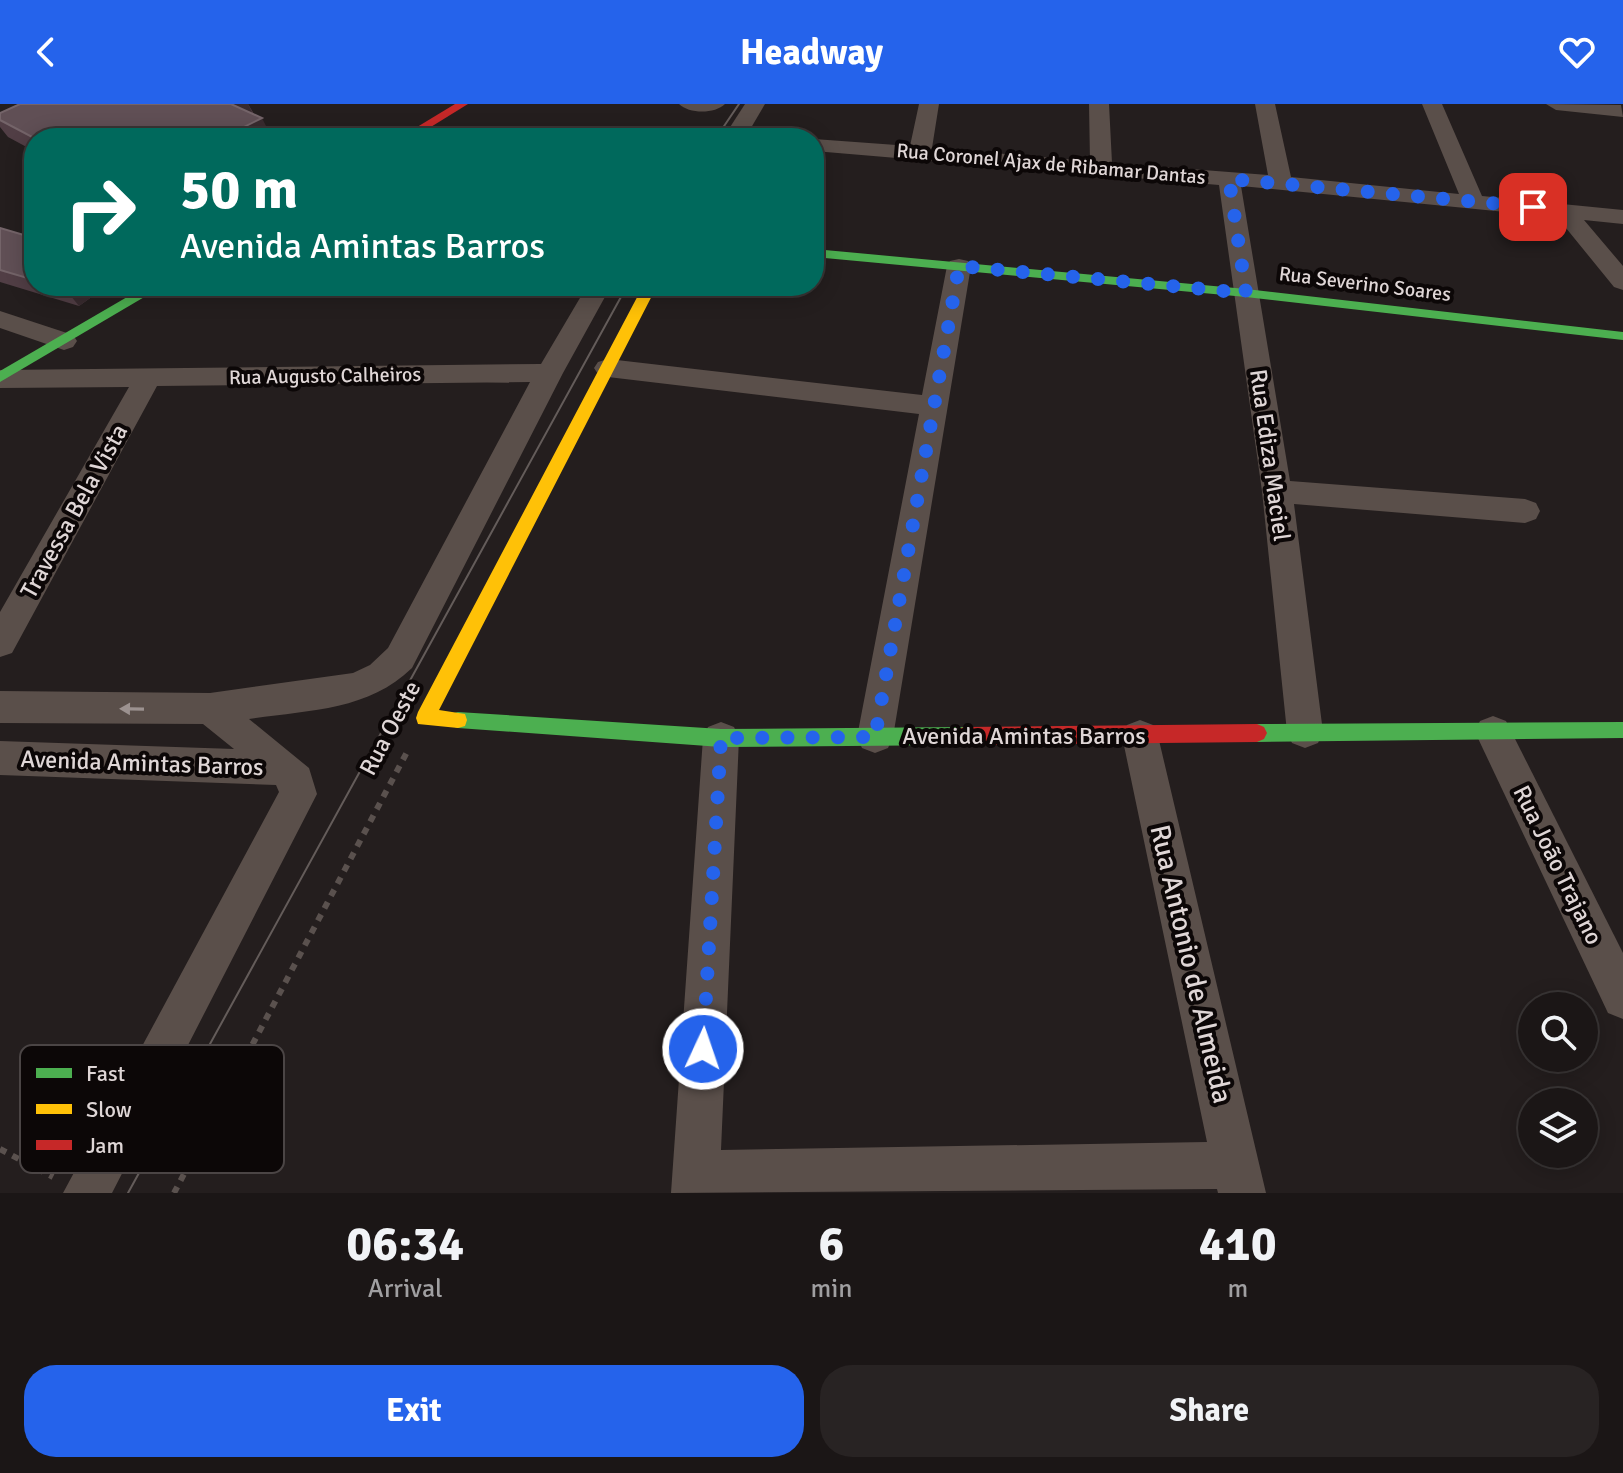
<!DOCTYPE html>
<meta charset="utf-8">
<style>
:root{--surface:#1b1616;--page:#282323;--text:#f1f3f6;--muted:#a09fa1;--line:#393535;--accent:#2563eb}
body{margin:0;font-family:Signika,sans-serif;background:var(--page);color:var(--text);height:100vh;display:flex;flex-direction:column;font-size:30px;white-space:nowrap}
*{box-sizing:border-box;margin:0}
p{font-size:26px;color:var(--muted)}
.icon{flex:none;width:44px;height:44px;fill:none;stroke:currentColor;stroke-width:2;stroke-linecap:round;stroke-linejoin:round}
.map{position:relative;height:1089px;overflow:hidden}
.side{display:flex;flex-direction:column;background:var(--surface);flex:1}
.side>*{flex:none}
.top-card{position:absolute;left:24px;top:24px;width:800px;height:168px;border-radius:32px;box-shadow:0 4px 20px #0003,0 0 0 2px var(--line);background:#00695c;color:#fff;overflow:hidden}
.buttons{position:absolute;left:1518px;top:888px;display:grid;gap:16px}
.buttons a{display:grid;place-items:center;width:80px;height:80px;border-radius:50%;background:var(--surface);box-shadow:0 4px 20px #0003,0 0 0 2px var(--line);font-size:40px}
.pin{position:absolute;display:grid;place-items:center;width:68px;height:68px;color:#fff;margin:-34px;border-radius:16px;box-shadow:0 4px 12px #0006}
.me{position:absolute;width:88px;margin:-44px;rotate:3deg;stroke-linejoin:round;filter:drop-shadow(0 0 6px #0008)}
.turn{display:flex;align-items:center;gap:28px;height:168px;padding:0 24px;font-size:36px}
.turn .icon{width:104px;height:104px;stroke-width:2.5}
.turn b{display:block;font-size:56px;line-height:68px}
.eta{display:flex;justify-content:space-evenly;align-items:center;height:136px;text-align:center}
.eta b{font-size:48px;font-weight:700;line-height:56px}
.action{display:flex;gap:16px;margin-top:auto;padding:16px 24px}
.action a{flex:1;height:92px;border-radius:32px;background:var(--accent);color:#fff;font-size:32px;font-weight:700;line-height:92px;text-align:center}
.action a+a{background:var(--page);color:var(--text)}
header{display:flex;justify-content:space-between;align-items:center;height:104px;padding:0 24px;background:var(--accent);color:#fff;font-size:36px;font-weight:700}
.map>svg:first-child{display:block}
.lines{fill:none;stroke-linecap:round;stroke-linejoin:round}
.path{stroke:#5a514e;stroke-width:6;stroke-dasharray:7 7;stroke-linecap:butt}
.street{fill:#5a4f4a;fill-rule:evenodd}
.fast{fill:#4caf50;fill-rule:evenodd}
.slow{fill:#ffc107;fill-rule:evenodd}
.jam{fill:#c62828;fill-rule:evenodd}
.tram{stroke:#645c5a;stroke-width:2}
.wall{fill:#513e45}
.shaded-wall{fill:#382b2f}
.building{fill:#604f55;stroke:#746469;stroke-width:2}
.oneway{fill:#9c9290}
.route{stroke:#2563eb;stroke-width:14;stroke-dasharray:0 25.2}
.labels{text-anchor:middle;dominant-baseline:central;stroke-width:8;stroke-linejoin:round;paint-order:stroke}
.far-street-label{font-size:20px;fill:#dfd6d6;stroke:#0c0707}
.street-label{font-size:24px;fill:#dfd6d6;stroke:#0c0707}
.near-street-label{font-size:28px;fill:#dfd6d6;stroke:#0c0707}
.key{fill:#0c0707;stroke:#4b4545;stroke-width:2}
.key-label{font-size:22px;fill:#dfd6d6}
</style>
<header><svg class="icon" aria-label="back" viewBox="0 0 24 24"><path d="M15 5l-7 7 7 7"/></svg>Headway<svg class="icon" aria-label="heart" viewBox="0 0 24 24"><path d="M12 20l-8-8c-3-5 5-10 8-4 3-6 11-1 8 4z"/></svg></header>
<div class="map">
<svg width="1623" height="1089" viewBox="0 0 1623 1089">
<rect width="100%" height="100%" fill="#241e1e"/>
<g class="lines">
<g class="path">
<path d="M0,1045l53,28"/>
<path d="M174,1089l233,-441"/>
</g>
<g class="street">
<path d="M679,0h46c-10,10 -36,10 -46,0z"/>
<path d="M745,0h20l-20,34h-22z"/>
<path d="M919,0h20l-7,44 158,13 -1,-57h20l3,59 156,12 -13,-71h20l16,73 168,17 -37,-90h20l40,92 141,14v14l-39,-4 39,46v24l-9,-3 -57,-70 -316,-31 49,295 235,18 11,4 4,8 -4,8 -11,4 -231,-19 29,228 -5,11 -13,5 -13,-5 -5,-11 -25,-241 -43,-306 -405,-34v-12l96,7z"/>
<path d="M1546,0l75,1 2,12 -67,-7z"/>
<path d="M959,155l9,2 3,5 -78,471 -5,11 -13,5 -13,-5 -5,-11 62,-323 -311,-37 -10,-3 -4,-6 4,-6 10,-3 314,36 25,-129 3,-5z"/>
<path d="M587,182h24l-48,87 -151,295c-44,43 -104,42 -163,51l60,49 8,26 -205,399h-49l216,-401 -3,-7 -276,-10v-34l234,8 -31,-25 -203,-1v-32l210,2 143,-20 17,-8 18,-17 142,-266 -373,4 -145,267 -12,4v-45l129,-225 -129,1v-18l541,-6z"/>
<path d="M0,207l73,24 4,6 -4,6 -9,3 -64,-22z"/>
<path d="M1493,612l13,5 117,232v66l-15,-6 -133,-281 5,-11z"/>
<path d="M1140,616l13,5 5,11 108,457h-48l-1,-4 -546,4 32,-455 5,-11 13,-5 13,5 5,11 -18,412 486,-8 -85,-406 5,-11z"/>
</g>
<g class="fast">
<path d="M814,145l432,40 377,43v8l-377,-43 -432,-40z"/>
<path d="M146,182h17l-163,96v-11z"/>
<path d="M458,608l263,17 243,-2 7,3 3,6 -3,6 -7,3 -243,2 -263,-19 -7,-2 -2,-6 2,-6z"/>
<path d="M1623,618v16l-366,4 -7,-3 -3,-6 3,-6 7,-3z"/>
</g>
<path class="slow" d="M643,182h14l-218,424 26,4 2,6 -2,6 -7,2 -40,-4 -2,-6 2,-6z"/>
<g class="jam">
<path d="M455,0h13l-55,34h-14z"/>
<path d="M1257,620l7,3 3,6 -3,6 -7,3 -293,3 -7,-3 -3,-6 3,-6 7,-3z"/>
</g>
<g class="tram">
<path d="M716,34l23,-34"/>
<path d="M128,1089l499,-907"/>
</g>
</g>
<g class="wall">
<path d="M248,0l6,10 -220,24v13l-26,-14 -8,-10v-14z"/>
<path d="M0,124l34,10v48h73l-28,20 -79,-24z"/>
</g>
<g class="shaded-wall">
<path d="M229,0h19l6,12z"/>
<path d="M262,14l10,20h-50z"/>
<path d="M71,182h36l-28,20 -13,-16z"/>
</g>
<g class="building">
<path d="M20,0h211l31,14 -40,20h-188l-34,-18v-7z"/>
<path d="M0,124l34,10v42l-34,-10z"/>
<path d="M53,182h18l-5,4z"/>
</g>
<defs><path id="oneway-solid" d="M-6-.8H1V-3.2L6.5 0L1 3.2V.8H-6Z" transform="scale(2)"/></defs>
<use class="oneway" href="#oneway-solid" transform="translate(132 605) rotate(-179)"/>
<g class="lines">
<path class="route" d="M703,945l18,-311 154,-1 84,-471 287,27 -17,-114 304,28"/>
</g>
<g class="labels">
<g class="far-street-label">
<text transform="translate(1051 60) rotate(5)">Rua Coronel Ajax de Ribamar Dantas</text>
<text transform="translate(1365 180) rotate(7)">Rua Severino Soares</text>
<text transform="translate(325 272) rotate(-1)">Rua Augusto Calheiros</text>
</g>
<g class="street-label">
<text transform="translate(1270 351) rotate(82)">Rua Ediza Maciel</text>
<text transform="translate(74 407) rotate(-61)">Travessa Bela Vista</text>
<text transform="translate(390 624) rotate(-62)">Rua Oeste</text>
<text x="1024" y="632">Avenida Amintas Barros</text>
<text transform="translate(142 659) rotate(2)">Avenida Amintas Barros</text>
<text transform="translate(1558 761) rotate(64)">Rua João Trajano</text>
</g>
<g class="near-street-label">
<text transform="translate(1191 860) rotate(77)">Rua Antonio de Almeida</text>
</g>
</g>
<rect x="20" y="941" width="264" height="128" rx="12" class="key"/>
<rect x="36" y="964" width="36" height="10" fill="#4caf50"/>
<rect x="36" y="1000" width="36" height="10" fill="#ffc107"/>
<rect x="36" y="1036" width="36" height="10" fill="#c62828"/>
<g class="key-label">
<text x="86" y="977">Fast</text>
<text x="86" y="1013">Slow</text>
<text x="86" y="1049">Jam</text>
</g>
</svg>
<div class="buttons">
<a><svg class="icon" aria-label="search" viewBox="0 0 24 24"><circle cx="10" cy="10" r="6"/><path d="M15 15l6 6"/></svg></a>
<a><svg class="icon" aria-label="layers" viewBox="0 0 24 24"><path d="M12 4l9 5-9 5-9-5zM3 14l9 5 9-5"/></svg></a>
</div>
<div class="pin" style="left:1533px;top:103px;background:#d93025"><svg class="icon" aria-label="arrive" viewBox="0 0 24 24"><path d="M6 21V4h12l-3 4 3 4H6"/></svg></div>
<svg class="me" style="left:703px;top:945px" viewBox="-20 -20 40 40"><circle r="17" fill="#2563eb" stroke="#fff" stroke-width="3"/><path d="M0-11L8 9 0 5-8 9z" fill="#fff"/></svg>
<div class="top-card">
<div class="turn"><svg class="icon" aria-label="right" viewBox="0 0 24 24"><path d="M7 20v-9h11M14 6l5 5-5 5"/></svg><div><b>50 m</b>Avenida Amintas Barros</div></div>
</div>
</div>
<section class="side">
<div class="eta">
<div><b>06:34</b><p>Arrival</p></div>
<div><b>6</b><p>min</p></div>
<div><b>410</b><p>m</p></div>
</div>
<div class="action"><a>Exit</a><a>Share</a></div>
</section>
